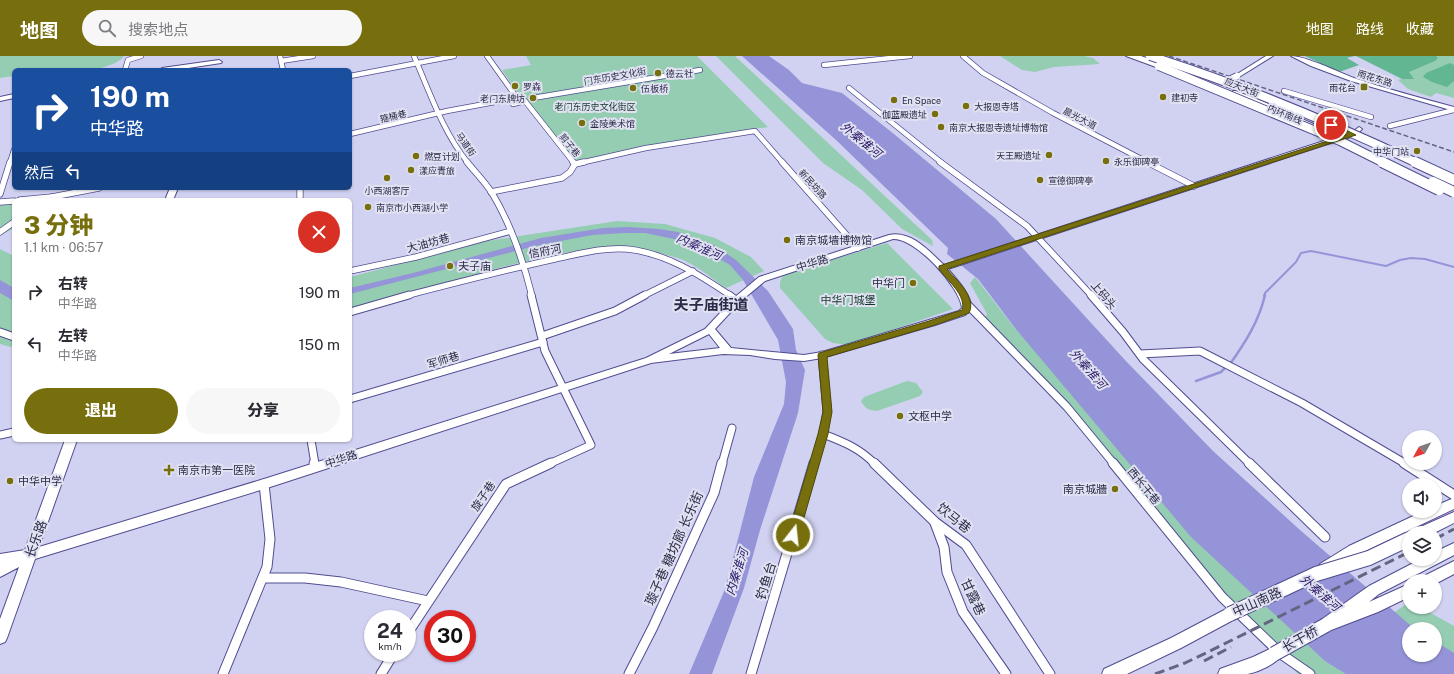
<!DOCTYPE html>
<html lang="zh">
<meta charset="utf-8">
<style>
:root{--surface:#fff;--page:#f7f7f7;--text:#2b2b33;--muted:#7c7c81;--accent:#776f0d}
body{margin:0;font-family:"Public Sans","Noto Sans SC",sans-serif;background:var(--page);color:var(--text);height:100vh;display:flex;flex-direction:column;font-size:15px;white-space:nowrap}
*{box-sizing:border-box;margin:0}
p{font-size:13px;color:var(--muted)}
.icon{flex:none;width:22px;height:22px;fill:none;stroke:currentColor;stroke-width:2;stroke-linecap:round;stroke-linejoin:round}
.map{position:relative;flex:1;overflow:hidden}
.panel{position:absolute;left:12px;top:142px;width:340px;height:244px;display:flex;flex-direction:column;background:var(--surface);border-radius:6px;box-shadow:0 1px 3px #0004}
.panel>*{flex:none}
.top-card{position:absolute;left:12px;top:12px;width:340px;height:122px;border-radius:6px;box-shadow:0 1px 3px #0004;background:#1a4fa0;color:#fff;overflow:hidden}
.needle{width:26px;rotate:230deg}
.controls{position:absolute;left:1402px;top:374px;display:grid;gap:8px}
.controls a{display:grid;place-items:center;width:40px;height:40px;border-radius:50%;background:var(--surface);box-shadow:0 1px 3px #0004;font-size:20px}
.speed{position:absolute;left:364px;top:554px;display:flex;gap:8px;font-size:20px;font-weight:700;text-align:center}
.speed>*{display:grid;place-content:center;width:52px;height:52px;border-radius:50%;background:var(--surface);box-shadow:0 1px 3px #0004;line-height:1}
.speed small{font-size:10px;font-weight:400}
.speed .limit{border:6px solid #d22;background:#fff;color:#111}
.pin{position:absolute;display:grid;place-items:center;width:34px;height:34px;color:#fff;margin:-17px;border:2px solid #fff;border-radius:50%;box-shadow:0 1px 4px #0007}
.me{position:absolute;width:44px;margin:-22px;rotate:16deg;stroke-linejoin:round;filter:drop-shadow(0 0 3px #0008)}
.turn{display:flex;align-items:center;gap:14px;height:84px;padding:0 12px;font-size:18px}
.turn .icon{width:52px;height:52px;stroke-width:2.5}
.turn b{display:block;font-size:28px;line-height:34px}
.then{display:flex;align-items:center;height:38px;padding:0 12px;background:#0003;gap:8px;font-size:15px}
.round{display:grid;place-items:center;flex:none;width:42px;height:42px;border-radius:21px;background:var(--page)}
.summary{display:flex;align-items:center;justify-content:space-between;height:68px;padding:0 12px}
h1{font-size:24px;font-weight:800;line-height:30px;color:var(--accent)}
.primary-button{display:flex;gap:8px;margin-top:auto;padding:8px 12px}
.primary-button a{flex:1;height:46px;border-radius:24px;background:var(--accent);color:#fff;font-size:16px;font-weight:800;line-height:46px;text-align:center}
.primary-button a+a{background:var(--page);color:var(--text)}
ul{padding:0;list-style:none}
li{display:flex;align-items:center;gap:12px;height:52px;padding:0 12px}
li div{flex:1}
li b{display:block;font-size:15px}
li em{font-style:normal}
header{display:flex;align-items:center;gap:24px;box-sizing:border-box;height:56px;padding:0 20px;background:var(--accent);color:#fff}
header strong{font-size:19px}
nav{display:flex;gap:22px;margin-inline-start:auto;font-size:14px}
.search{width:280px;height:36px;background:var(--page);display:flex;align-items:center;gap:10px;box-sizing:border-box;padding:0 14px;border-radius:22px;color:var(--muted);font-size:15px}
.map>svg:first-child{display:block}
.green{fill:#95cdb2;fill-rule:evenodd}
.forest{fill:#62b691}
.water{fill:#9594d8}
.lines{fill:none;stroke-linecap:round;stroke-linejoin:round}
.stream-far1{stroke:#9594d8;stroke-width:2}
.stream{stroke:#9594d8;stroke-width:2.5}
.street-far3-casing{stroke:#504c90;stroke-width:6}
.street-far2-casing{stroke:#504c90;stroke-width:7}
.street-far1-casing{stroke:#504c90;stroke-width:9}
.street-casing{stroke:#504c90;stroke-width:11}
.secondary-casing{stroke:#504c90;stroke-width:2}
.primary-casing{stroke:#504c90;stroke-width:2}
.highway-casing{stroke:#504c90;stroke-width:2}
.street-far3{stroke:#fff;stroke-width:4.5}
.street-far2{stroke:#fff;stroke-width:5.5}
.street-far1{stroke:#fff;stroke-width:7}
.street{stroke:#fff;stroke-width:9}
.secondary{fill:#fff;fill-rule:evenodd}
.primary{fill:#fff;fill-rule:evenodd}
.highway{fill:#fff;fill-rule:evenodd}
.rail-far1{stroke:#646483;stroke-width:1.5;stroke-dasharray:5 2.5;stroke-linecap:butt}
.rail{stroke:#646483;stroke-width:3;stroke-dasharray:10 5;stroke-linecap:butt}
.secondary-bridge-casing{stroke:#504c90;stroke-width:8;stroke-linecap:butt}
.primary-bridge-casing{stroke:#504c90;stroke-width:16;stroke-linecap:butt}
.highway-bridge-far1-casing{stroke:#504c90;stroke-width:10;stroke-linecap:butt}
.highway-bridge-casing{stroke:#504c90;stroke-width:12;stroke-linecap:butt}
.secondary-bridge{stroke:#fff;stroke-width:6}
.primary-bridge{stroke:#fff;stroke-width:14}
.highway-bridge-far1{stroke:#fff;stroke-width:8}
.highway-bridge{stroke:#fff;stroke-width:10}
.route{fill:#776f0d;stroke:#4d4808}
.poi-dot{fill:#776f0d;stroke:#e0e1f1;stroke-width:1.5}
.labels{text-anchor:middle;dominant-baseline:central;stroke-width:4;stroke-linejoin:round;paint-order:stroke}
.far-poi-label{font-size:9px;fill:#2c2b4a;stroke:#e0e1f1;text-anchor:start}
.far-street-label{font-size:9px;fill:#2c2b4a;stroke:#e0e1f1}
.far-park-label{font-size:9px;fill:#123829;stroke:#e0e1f1}
.poi-label{font-size:11px;fill:#2c2b4a;stroke:#e0e1f1;text-anchor:start}
.street-label{font-size:11px;fill:#2c2b4a;stroke:#e0e1f1}
.park-label{font-size:11px;fill:#123829;stroke:#e0e1f1}
.water-label{font-size:12px;font-style:italic;fill:#281867;stroke:#e0e1f1}
.near-street-label{font-size:13px;fill:#2c2b4a;stroke:#e0e1f1}
.district-label{font-size:15px;font-weight:bold;fill:#2c2b4a;stroke:#e0e1f1}
</style>
<header>
<strong>地图</strong>
<div class="search"><svg class="icon" aria-label="search" viewBox="0 0 24 24"><circle cx="10" cy="10" r="6"/><path d="M15 15l6 6"/></svg>搜索地点</div>
<nav><a>地图</a><a>路线</a><a>收藏</a></nav>
</header>
<div class="map">
<svg width="1454" height="618" viewBox="0 0 1454 618">
<rect width="100%" height="100%" fill="#d1d2f2"/>
<g class="green">
<path d="M0,0h124c-16,21 -84,14 -110,14v6l-14,2z"/>
<path d="M526,0h171l71,71 -123,19 -69,15 -51,-64 -4,1 -19,-28 29,-5z"/>
<path d="M716,0h19l197,184 1,6 -31,-17 -40,-39 -39,-27z"/>
<path d="M1000,0h84l9,2 7,6 -46,3 -19,5 -13,-2z"/>
<path d="M1356,0h98v42l-18,-5 -5,4 -23,-8 -10,-9 4,-1 -6,-4z"/>
<path d="M14,147v25l-14,8v-32z"/>
<path d="M617,165l48,3 50,14 36,19 13,14 -38,17c-15,-10 -34,-27 -52,-31 -65,-19 -112,-4 -175,11 -50,13 -99,27 -149,41v-32l137,-36z"/>
<path d="M887,187l66,66 -104,36 -16,-2 -8,-4 -45,-51v-6l3,-7z"/>
<path d="M0,193l14,7v92l-14,-4z"/>
<path d="M975,221l38,49 312,335 84,-59v5h11l34,19v48h-156l-82,-87 -231,-268 2,-5 -17,-31zM1409,573h26v26h-26z"/>
<path d="M907,325l9,2 7,9 -3,4 -43,15c-8,-1 -12,-2 -16,-10l3,-4z"/>
</g>
<g class="forest">
<path d="M1305,0h50l-8,2 12,7 -20,7z"/>
<path d="M1356,0h80l2,2 -3,3 -26,11 5,7h-12z"/>
<path d="M1450,7l4,2v16l-7,6 -15,-5 -9,-5 3,-4z"/>
</g>
<g class="water">
<path d="M742,0h27l20,14 13,13 40,10 52,41 102,85 129,141 88,91 87,79 109,94 8,5h-8v26h26v-14l19,12v21h-108l-21,-13 -134,-124 -176,-209 -37,-49 -31,-25 1,-6 -112,-108z"/>
<path d="M628,171l31,2 19,3 36,13 22,15 32,31 25,38 3,21 9,20 -7,43 -38,117 -16,58 -32,86h-23l36,-85 29,-112 30,-73 2,-22 -8,-42 -35,-60 -13,-15 -21,-12 -35,-14 -29,-6h-21l-32,2 -57,11 -185,48v-6l63,-15 128,-35 62,-10z"/>
<path d="M0,224l14,8v13l-14,-8z"/>
</g>
<g class="lines">
<path class="stream-far1" d="M1264,240l1,-3 31,-31 5,-9 10,-2 75,15 14,-6 11,-2 14,1 29,8"/>
<g class="stream">
<path d="M1230,308c15,-21 29,-43 35,-69"/>
<path d="M1196,325l25,-9 3,-3"/>
</g>
<g class="street-far3-casing">
<g id="street-far3">
<path d="M280,0l3,14"/>
<path d="M414,0c16,37 29,76 54,107"/>
<path d="M963,0l20,17 70,40 96,50"/>
<path d="M281,5l32,-5"/>
<path d="M824,9l86,-9"/>
<path d="M125,14l3,-10 13,-4"/>
<path d="M350,20l104,-20"/>
<path d="M849,32l93,75"/>
<path d="M1284,35l87,26"/>
<path d="M533,42l167,-28"/>
<path d="M513,48l12,-3 49,62"/>
<path d="M1390,70l64,-16"/>
<path d="M350,78l97,-23 70,-13 -30,-42"/>
<path d="M10,107l4,-13"/>
<path d="M580,107l66,-15 109,-17 28,32"/>
</g>
</g>
<g class="street-far2-casing">
<g id="street-far2">
<path d="M467,106c8,10 18,20 25,31 20,33 31,67 40,103"/>
<path d="M573,106l2,2"/>
<path d="M782,106l76,86"/>
<path d="M940,106l87,64 65,70"/>
<path d="M1147,106l47,24"/>
<path d="M575,108l9,-2"/>
<path d="M300,132v12"/>
<path d="M491,136l71,-14 8,-6 5,-8"/>
<path d="M0,138l10,-32"/>
<path d="M20,144l32,-3"/>
<path d="M48,144l4,-3 47,-9"/>
<path d="M0,146l14,-1"/>
<path d="M0,176l14,-10"/>
<path d="M350,215l66,-14 95,-26"/>
<path d="M405,240c50,-13 100,-26 150,-37 24,-5 48,-12 72,-10 39,4 73,26 104,47"/>
<path d="M643,240l50,-25"/>
</g>
</g>
<g class="street-far1-casing">
<g id="street-far1">
<path d="M531,239l14,56 46,94 -42,19"/>
<path d="M729,239l8,6"/>
<path d="M1091,239l32,37 20,27 107,105"/>
<path d="M968,249l99,102 47,57"/>
<path d="M350,256l59,-17"/>
<path d="M0,276l14,5"/>
<path d="M542,280l73,-25 30,-16"/>
<path d="M1140,298l60,-3 102,52 104,61"/>
<path d="M350,343l193,-57"/>
<path d="M823,378c21,8 36,14 52,30"/>
<path d="M0,379l14,-3"/>
<path d="M311,384l4,24"/>
<path d="M722,408l10,-36"/>
<path d="M814,408l9,-30 4,-23 -5,-56"/>
</g>
</g>
<g class="street-casing">
<g id="street">
<path d="M314,407l1,4"/>
<path d="M874,407l61,59 31,23 84,129"/>
<path d="M1113,407l109,134 59,57 29,20"/>
<path d="M1249,407l76,74"/>
<path d="M1404,407l50,32"/>
<path d="M935,467l9,24 3,25 16,40 43,62"/>
<path d="M263,522h42l36,4 87,19"/>
<path d="M407,578l99,-150 45,-21"/>
<path d="M223,618l44,-107 3,-28 -6,-55"/>
<path d="M381,618l13,-21"/>
<path d="M629,618l24,-47 61,-134 8,-30"/>
<path d="M751,618l63,-211"/>
</g>
</g>
<g class="secondary-casing">
<g id="secondary">
<path d="M1266,0h7l-34,21 -5,-1z"/>
<path d="M1291,0c15,0 47,16 63,22 33,11 66,20 100,29v4l-103,-30 -40,-15z"/>
<path d="M219,4l3,2 -1,1 -46,7h-16l3,-2z"/>
<path d="M14,38v4l-14,3v-4z"/>
<path d="M1359,71l3,2 -7,7 -15,4 -392,129c10,12 22,24 24,40l-7,6 -30,10 -113,33 -18,3 -29,-2 -25,-4 -27,-1 -72,9 -387,126 -229,70 -28,79 -2,4 -5,2v-25l19,-52 -19,10v-23l25,-4 40,-110h12l-38,107 225,-68 382,-121 59,-29 30,-32 24,-20 130,-42c22,-5 40,16 55,30l392,-128 15,-4zM893,183c23,-1 67,48 69,69l-3,3 -137,41 -18,3 -73,-7 -16,-19 26,-28 24,-20zM709,278l11,14 -51,6z"/>
<path d="M170,132h8l-5,12h-8z"/>
</g>
</g>
<g class="primary-casing">
<g id="primary">
<path d="M1126,0h9l26,10 -5,1z"/>
<path d="M1454,442v11l-95,45 -29,18 -5,2 -5,-2 -2,-4 2,-4 29,-18 75,-35h11v-5z"/>
<path d="M1454,456v11l-20,10h-20l2,-4z"/>
<path d="M1454,487v12l-75,39 -10,8 40,-18v13l-31,15 -52,20 -5,-2 -2,-5 2,-5 48,-34 52,-27h14v-7z"/>
<path d="M1454,505v13l-19,10v-3h-15l2,-4z"/>
<path d="M1230,551l5,2 2,5 -2,5 -54,29 -54,26h-25l2,-5 67,-31z"/>
<path d="M1274,591l5,2 3,5c-5,10 -24,18 -35,20 -9,0 -20,0 -29,0l2,-5 33,-12z"/>
</g>
</g>
<g class="highway-casing">
<g id="highway">
<path d="M1130,0h11l36,13 -1,2h-6z"/>
<path d="M1233,35h6l79,35 -1,2h-6l-78,-33z"/>
</g>
</g>
<use href="#street-far3" class="street-far3"/>
<use href="#street-far2" class="street-far2"/>
<use href="#street-far1" class="street-far1"/>
<use href="#street" class="street"/>
<use href="#secondary" class="secondary"/>
<use href="#primary" class="primary"/>
<use href="#highway" class="highway"/>
<path class="rail-far1" d="M1169,0l285,96"/>
<g class="rail">
<path d="M1435,483l19,-10"/>
<path d="M1204,605l27,-14"/>
<path d="M1155,618l30,-11 25,-12 199,-99"/>
</g>
<g class="secondary-bridge-casing">
<path id="secondary-bridge" d="M1231,23l6,-3"/>
</g>
<g class="primary-bridge-casing">
<g id="primary-bridge">
<path d="M1230,558l86,-40 53,-16 40,-19"/>
<path d="M1274,598l52,-29"/>
</g>
</g>
<g class="highway-bridge-far1-casing">
<g id="highway-bridge-far1">
<path d="M1150,0c92,29 180,66 267,107"/>
<path d="M1159,10l181,75 44,22"/>
</g>
</g>
<g class="highway-bridge-casing">
<g id="highway-bridge">
<path d="M1382,106l57,28"/>
<path d="M1415,106l39,18"/>
<path d="M1433,126l21,10"/>
</g>
</g>
<use href="#secondary-bridge" class="secondary-bridge"/>
<use href="#primary-bridge" class="primary-bridge"/>
<use href="#highway-bridge-far1" class="highway-bridge-far1"/>
<use href="#highway-bridge" class="highway-bridge"/>
</g>
<path class="route" d="M1329,68h4l23,11 -409,134c9,11 30,28 22,44l-34,12 -108,32 5,55 -4,22 -29,101 -2,3 -4,1 -4,-1 -1,-3 30,-101 5,-22 -5,-57 1,-2 110,-32 33,-11c5,-14 -15,-30 -23,-41v-3l407,-131 -17,-9z"/>
<g class="poi-dot">
<circle cx="658" cy="17" r="4"/>
<circle cx="515" cy="30" r="4"/>
<rect x="1360" y="27" width="8" height="8" rx="2"/>
<circle cx="633" cy="32" r="4"/>
<circle cx="1163" cy="41" r="4"/>
<circle cx="533" cy="42" r="4"/>
<circle cx="894" cy="44" r="4"/>
<circle cx="966" cy="50" r="4"/>
<circle cx="935" cy="58" r="4"/>
<circle cx="582" cy="67" r="4"/>
<circle cx="941" cy="71" r="4"/>
<circle cx="1417" cy="95" r="4"/>
<circle cx="1049" cy="99" r="4"/>
<circle cx="416" cy="100" r="4"/>
<circle cx="1106" cy="105" r="4"/>
<circle cx="411" cy="114" r="4"/>
<circle cx="387" cy="122" r="4"/>
<circle cx="1040" cy="124" r="4"/>
<circle cx="368" cy="151" r="4"/>
<circle cx="787" cy="184" r="4"/>
<circle cx="450" cy="210" r="4"/>
<circle cx="913" cy="227" r="4"/>
<circle cx="900" cy="360" r="4"/>
<path d="M167 408h4v4h4v4h-4v4h-4v-4h-4v-4h4z"/>
<circle cx="10" cy="425" r="4"/>
<circle cx="1115" cy="433" r="4"/>
</g>
<g class="labels">
<g class="far-poi-label">
<text x="666" y="17">德云社</text>
<text x="523" y="30">罗森</text>
<text x="1356" y="31" text-anchor="end">雨花台</text>
<text x="641" y="32">伍板桥</text>
<text x="1171" y="41">建初寺</text>
<text x="525" y="42" text-anchor="end">老门东牌坊</text>
<text x="902" y="44">En Space</text>
<text x="974" y="50">大报恩寺塔</text>
<text x="927" y="58" text-anchor="end">伽蓝殿遗址</text>
<text x="590" y="67">金陵美术馆</text>
<text x="949" y="71">南京大报恩寺遗址博物馆</text>
<text x="1409" y="95" text-anchor="end">中华门站</text>
<text x="1041" y="99" text-anchor="end">天王殿遗址</text>
<text x="424" y="100">燃豆计划</text>
<text x="1114" y="105">永乐御碑亭</text>
<text x="419" y="114">漾应青旅</text>
<text x="1048" y="124">宣德御碑亭</text>
<text x="387" y="134" text-anchor="middle">小西湖客厅</text>
<text x="376" y="151">南京市小西湖小学</text>
</g>
<g class="far-street-label">
<text transform="translate(615 20) rotate(-10)">门东历史文化街</text>
<text transform="translate(1375 22) rotate(17)">雨花东路</text>
<text transform="translate(1242 31) rotate(22)">应天大街</text>
<text transform="translate(1285 58) rotate(23)">内环南线</text>
<text transform="translate(393 60) rotate(-13)">箍桶巷</text>
<text transform="translate(1080 62) rotate(27)">晨光大道</text>
<text transform="translate(466 88) rotate(55)">马道街</text>
<text transform="translate(570 89) rotate(51)">剪子巷</text>
<text transform="translate(813 128) rotate(48)">新民坊路</text>
</g>
<g class="far-park-label">
<text x="595" y="50">老门东历史文化街区</text>
</g>
<g class="poi-label">
<text x="795" y="184">南京城墙博物馆</text>
<text x="458" y="210">夫子庙</text>
<text x="905" y="227" text-anchor="end">中华门</text>
<text x="908" y="360">文枢中学</text>
<text x="178" y="414">南京市第一医院</text>
<text x="18" y="425">中华中学</text>
<text x="1107" y="433" text-anchor="end">南京城牆</text>
</g>
<g class="street-label">
<text transform="translate(428 187) rotate(-15)">大油坊巷</text>
<text transform="translate(545 195) rotate(-11)">信府河</text>
<text transform="translate(812 207) rotate(-17)">中华路</text>
<text transform="translate(1104 239) rotate(49)">上码头</text>
<text transform="translate(443 304) rotate(-17)">军师巷</text>
<text transform="translate(341 403) rotate(-18)">中华路</text>
<text transform="translate(1144 430) rotate(51)">西长干巷</text>
<text transform="translate(483 440) rotate(-56)">旋子巷</text>
</g>
<g class="park-label">
<text x="848" y="244">中华门城堡</text>
</g>
<g class="water-label">
<text transform="translate(861 84) rotate(39)">外秦淮河</text>
<text transform="translate(699 191) rotate(24)">内秦淮河</text>
<text transform="translate(1088 313) rotate(49)">外秦淮河</text>
<text transform="translate(737 516) rotate(-72)">内秦淮河</text>
<text transform="translate(1320 537) rotate(41)">外秦淮河</text>
</g>
<g class="near-street-label">
<text transform="translate(954 462) rotate(39)">饮马巷</text>
<text transform="translate(36 483) rotate(-70)">长乐路</text>
<text transform="translate(674 492) rotate(-66)">璇子巷 糖坊廊 长乐街</text>
<text transform="translate(766 525) rotate(-73)">钓鱼台</text>
<text transform="translate(973 541) rotate(65)">甘露巷</text>
<text transform="translate(1257 546) rotate(-24)">中山南路</text>
<text transform="translate(1300 583) rotate(-29)">长干桥</text>
</g>
<g class="district-label">
<text x="711" y="248">夫子庙街道</text>
</g>
</g>
</svg>
<div class="controls">
<a><svg class="needle" viewBox="-14 -14 28 28"><path d="M0-13l5 13h-10z" fill="#e53935"/><path d="M0 13l5-13h-10z" fill="#7c7c81"/></svg></a>
<a><svg class="icon" aria-label="sound" viewBox="0 0 24 24"><path d="M4 9h4l5-4v14l-5-4H4zM17 9q2 3 0 6"/></svg></a>
<a><svg class="icon" aria-label="layers" viewBox="0 0 24 24"><path d="M12 4l9 5-9 5-9-5zM3 14l9 5 9-5"/></svg></a>
<a>+</a>
<a>−</a>
</div>
<div class="speed"><div>24<small>km/h</small></div><div class="limit">30</div></div>
<div class="pin" style="left:1331px;top:69px;background:#d93025"><svg class="icon" aria-label="arrive" viewBox="0 0 24 24"><path d="M6 21V4h12l-3 4 3 4H6"/></svg></div>
<svg class="me" style="left:793px;top:479px" viewBox="-20 -20 40 40"><circle r="17" fill="#776f0d" stroke="#fff" stroke-width="3"/><path d="M0-11L8 9 0 5-8 9z" fill="#fff"/></svg>
<div class="top-card">
<div class="turn"><svg class="icon" aria-label="right" viewBox="0 0 24 24"><path d="M7 20v-9h11M14 6l5 5-5 5"/></svg><div><b>190 m</b>中华路</div></div>
<div class="then">然后<svg class="icon" aria-label="left" viewBox="0 0 24 24"><path d="M17 20v-9H6M10 6l-5 5 5 5"/></svg></div>
</div>
<section class="panel">
<div class="summary"><div><h1>3 分钟</h1><p>1.1 km · 06:57</p></div><a class="round" style="background:#d93025;color:#fff"><svg class="icon" aria-label="close" viewBox="0 0 24 24"><path d="M6 6l12 12M18 6L6 18"/></svg></a></div>
<ul>
<li><svg class="icon" aria-label="right" viewBox="0 0 24 24"><path d="M7 20v-9h11M14 6l5 5-5 5"/></svg><div><b>右转</b><p>中华路</p></div><em>190 m</em></li>
<li><svg class="icon" aria-label="left" viewBox="0 0 24 24"><path d="M17 20v-9H6M10 6l-5 5 5 5"/></svg><div><b>左转</b><p>中华路</p></div><em>150 m</em></li>
</ul>
<div class="primary-button"><a>退出</a><a>分享</a></div>
</section>
</div>
